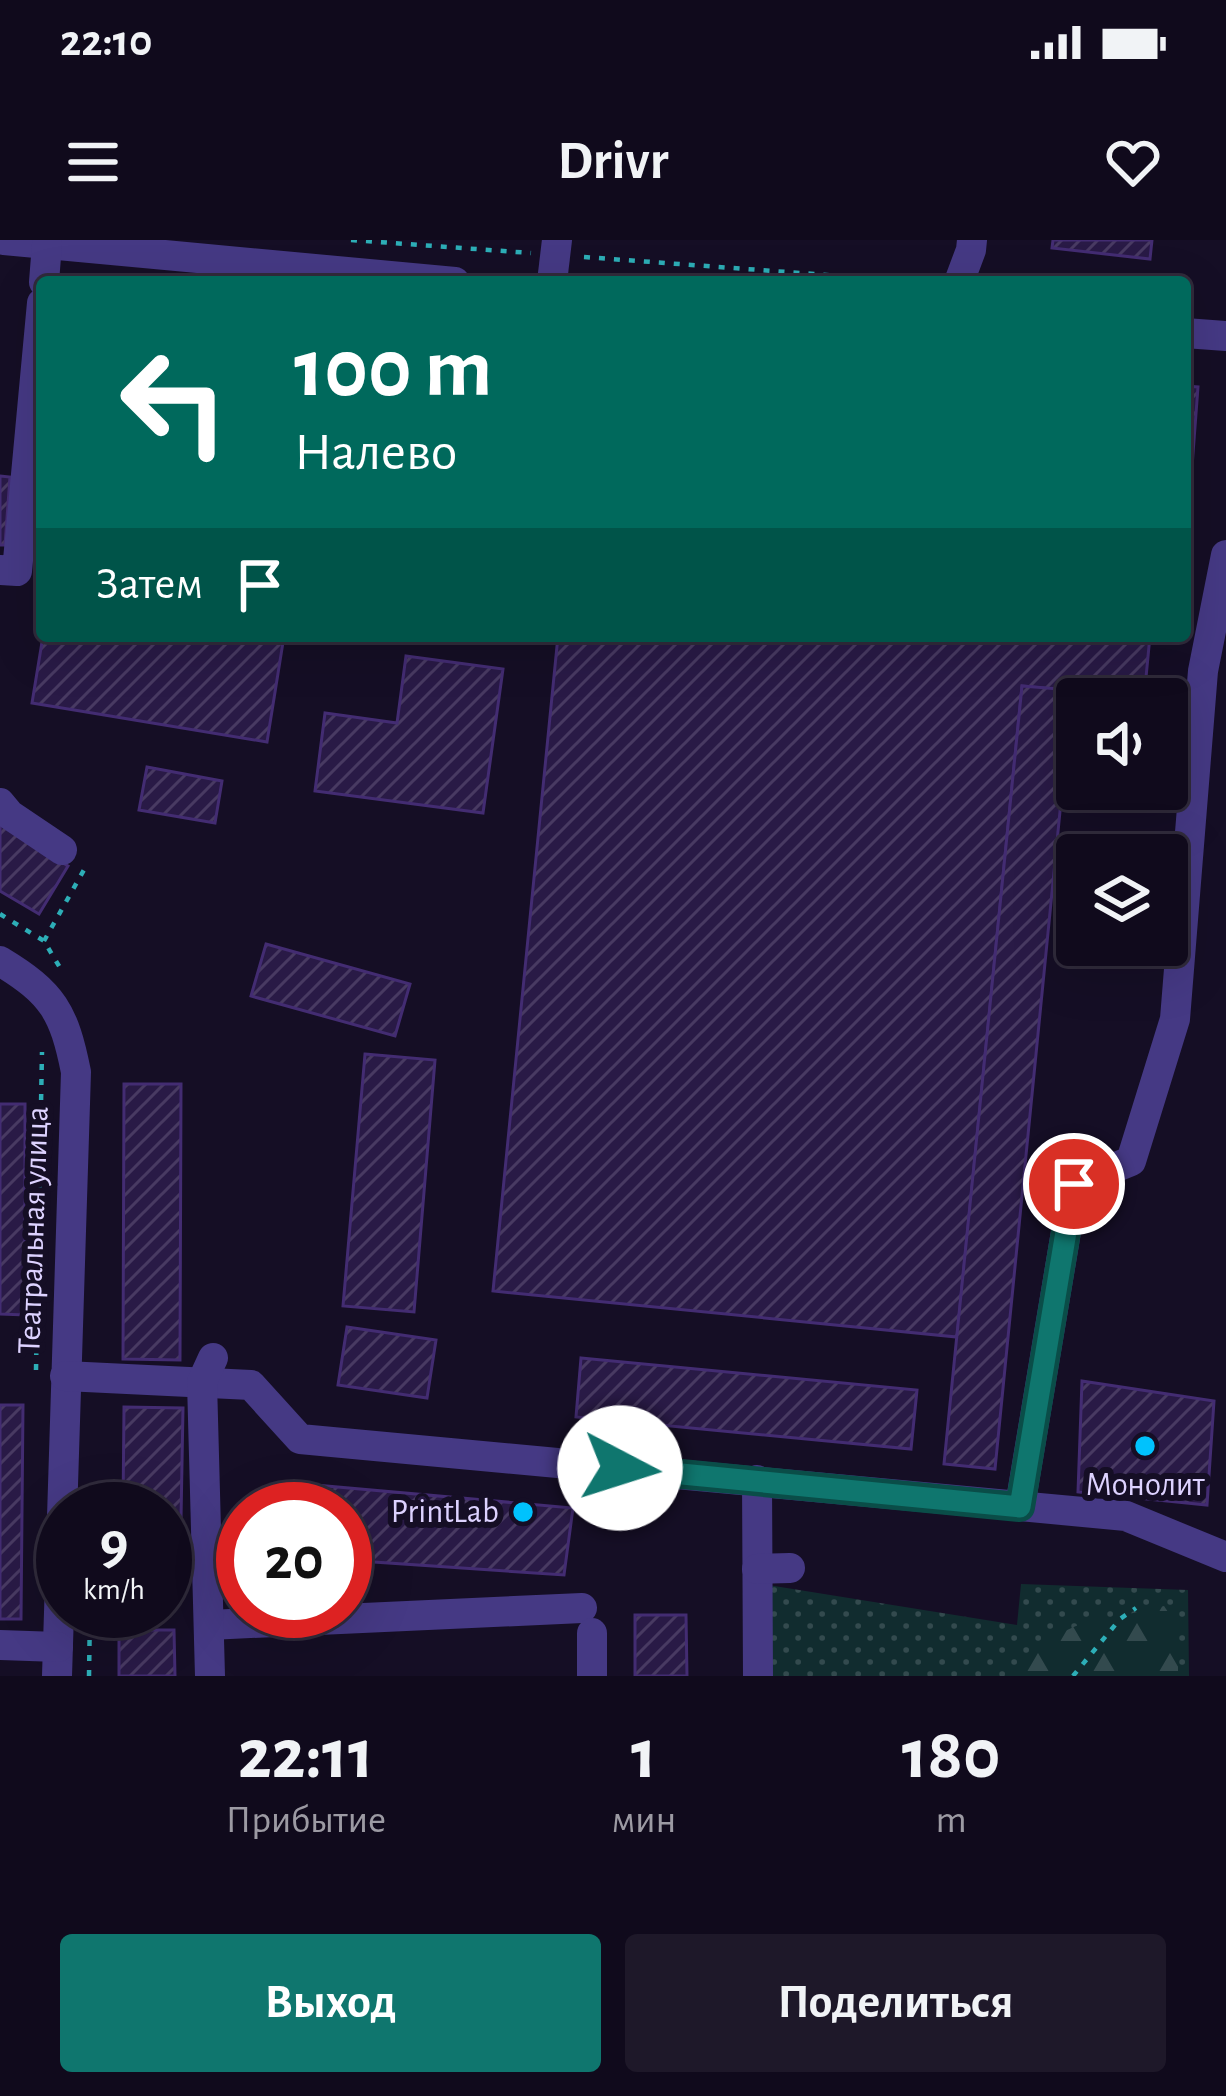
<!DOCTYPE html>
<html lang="ru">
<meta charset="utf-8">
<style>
:root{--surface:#100a1c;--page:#1e1829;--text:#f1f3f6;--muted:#9c9aa3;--line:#302b3b;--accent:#0f766e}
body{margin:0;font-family:"Alegreya Sans",sans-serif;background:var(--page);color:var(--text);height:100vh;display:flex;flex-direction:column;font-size:45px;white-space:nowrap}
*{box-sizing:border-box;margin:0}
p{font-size:39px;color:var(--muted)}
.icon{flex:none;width:66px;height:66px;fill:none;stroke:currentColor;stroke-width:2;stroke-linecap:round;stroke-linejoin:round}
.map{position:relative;height:1436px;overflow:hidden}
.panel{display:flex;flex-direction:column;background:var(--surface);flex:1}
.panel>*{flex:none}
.hud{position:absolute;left:36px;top:36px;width:1155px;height:366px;border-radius:12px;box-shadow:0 12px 48px #0002,0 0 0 3px var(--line);background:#00695c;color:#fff;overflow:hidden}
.controls{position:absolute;left:1056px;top:438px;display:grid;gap:24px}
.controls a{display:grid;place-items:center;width:132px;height:132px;border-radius:12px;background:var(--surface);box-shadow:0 12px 48px #0002,0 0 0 3px var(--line);font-size:60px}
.speed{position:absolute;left:36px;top:1242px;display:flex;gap:24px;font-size:60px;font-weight:700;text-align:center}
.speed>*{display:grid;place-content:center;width:156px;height:156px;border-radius:50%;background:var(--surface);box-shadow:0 12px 48px #0002,0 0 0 3px var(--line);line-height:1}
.speed small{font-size:30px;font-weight:400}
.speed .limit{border:18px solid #d22;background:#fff;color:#111}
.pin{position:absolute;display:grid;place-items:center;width:102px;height:102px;color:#fff;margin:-51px;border:6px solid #fff;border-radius:50%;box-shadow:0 3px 12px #0007}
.me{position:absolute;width:132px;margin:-66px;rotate:95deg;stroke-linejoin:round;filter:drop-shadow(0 0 9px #0008)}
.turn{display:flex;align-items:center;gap:42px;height:252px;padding:0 60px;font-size:54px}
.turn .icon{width:156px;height:156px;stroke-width:2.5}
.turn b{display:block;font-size:84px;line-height:102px}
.then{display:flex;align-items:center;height:114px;padding:0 60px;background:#0003;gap:24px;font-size:45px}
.eta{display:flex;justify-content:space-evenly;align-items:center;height:204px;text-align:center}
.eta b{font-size:72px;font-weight:600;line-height:84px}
.cta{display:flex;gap:24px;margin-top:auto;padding:24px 60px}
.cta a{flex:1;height:138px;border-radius:12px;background:var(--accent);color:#fff;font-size:48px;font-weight:600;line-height:138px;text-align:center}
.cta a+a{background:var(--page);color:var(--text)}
.status{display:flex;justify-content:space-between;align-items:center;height:84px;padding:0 60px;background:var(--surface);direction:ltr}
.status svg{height:33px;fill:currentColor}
header{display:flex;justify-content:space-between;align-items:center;height:156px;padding:0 60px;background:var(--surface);font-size:54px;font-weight:600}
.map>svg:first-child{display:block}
.grass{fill:url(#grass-dots)}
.forest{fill:url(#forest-firs)}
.building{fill:url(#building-hatch);stroke:#432c72;stroke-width:3}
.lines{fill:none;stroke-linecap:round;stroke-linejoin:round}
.path{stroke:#2daeb7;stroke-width:4.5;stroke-dasharray:6 9;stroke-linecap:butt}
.minor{stroke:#453984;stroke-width:30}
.route-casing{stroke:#0a4d48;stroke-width:30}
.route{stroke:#0f766e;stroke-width:21}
.poi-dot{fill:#00c2fd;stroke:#150e25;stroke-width:4.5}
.labels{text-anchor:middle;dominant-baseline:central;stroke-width:12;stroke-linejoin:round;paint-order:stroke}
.street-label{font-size:33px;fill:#ddd2ff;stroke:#150e25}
.poi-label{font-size:33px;fill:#ddd2ff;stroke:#150e25}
</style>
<div class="status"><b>22:10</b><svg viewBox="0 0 49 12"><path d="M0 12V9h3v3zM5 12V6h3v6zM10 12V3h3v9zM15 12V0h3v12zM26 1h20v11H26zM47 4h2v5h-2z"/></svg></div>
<header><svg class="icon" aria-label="menu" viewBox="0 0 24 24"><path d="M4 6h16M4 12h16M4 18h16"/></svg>Drivr<svg class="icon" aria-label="heart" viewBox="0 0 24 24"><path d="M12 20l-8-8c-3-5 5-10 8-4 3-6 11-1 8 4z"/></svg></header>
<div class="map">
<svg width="1226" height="1436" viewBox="0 0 1226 1436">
<defs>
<pattern id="grass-dots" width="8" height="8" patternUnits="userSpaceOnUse" patternTransform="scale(3)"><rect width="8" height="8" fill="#112c2f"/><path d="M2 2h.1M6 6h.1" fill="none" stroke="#334a4e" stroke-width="1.8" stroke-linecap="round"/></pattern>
<pattern id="forest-firs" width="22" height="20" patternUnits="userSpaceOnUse" patternTransform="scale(3)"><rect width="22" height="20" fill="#112c2f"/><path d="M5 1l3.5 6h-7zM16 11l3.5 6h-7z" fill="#334a4e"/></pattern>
<pattern id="building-hatch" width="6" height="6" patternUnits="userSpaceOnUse" patternTransform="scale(3)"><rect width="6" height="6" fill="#291a46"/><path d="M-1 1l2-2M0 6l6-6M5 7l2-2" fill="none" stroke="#483a62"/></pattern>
</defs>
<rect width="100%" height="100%" fill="#150e25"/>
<path class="grass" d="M1021,1344l167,6 1,86h-419l-2,-91 249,40z"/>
<path class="forest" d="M1164,1366l14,21v49h-173l51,-41 20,-9z"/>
<g class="building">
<path d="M1053,0h99l-2,19 -98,-11z"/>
<path d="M1185,146l13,1 -12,160h-1z"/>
<path d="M0,236l10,1 -5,68h-5z"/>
<path d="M43,396h241l-17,106 -235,-39z"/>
<path d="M558,396h592l-6,62 -122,-12 -65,651 -464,-46z"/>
<path d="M406,416l97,13 -20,144 -168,-22 10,-78 72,10z"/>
<path d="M1022,446l50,4 -77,779 -51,-5z"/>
<path d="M147,527l75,14 -7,42 -76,-13z"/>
<path d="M0,584l68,42 -29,48 -39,-23z"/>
<path d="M266,704l144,40 -15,52 -144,-40z"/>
<path d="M365,814l70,6 -21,252 -71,-6z"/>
<path d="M124,844h57l-1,276 -57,-1z"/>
<path d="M0,864h25v211l-25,-1z"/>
<path d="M347,1087l89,13 -9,58 -89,-13z"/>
<path d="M581,1118l336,32 -6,59 -335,-32z"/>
<path d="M1082,1141l132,20 -7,104 -129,-13z"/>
<path d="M0,1165h23l-2,214h-21z"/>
<path d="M124,1167l59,1 -3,166h-15v-65h-42z"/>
<path d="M304,1244l269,24 -9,67 -219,-15v-51h-44z"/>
<path d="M635,1375h51l1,61h-52z"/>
<path d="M119,1390h55l1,46h-56z"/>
</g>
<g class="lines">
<g class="path">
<path d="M351,0l180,13"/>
<path d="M584,17l338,25"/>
<path d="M0,674l44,27 18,30"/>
<path d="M44,701l41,-73"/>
<path d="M36,1130l6,-318"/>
<path d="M89,1436l1,-65"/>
<path d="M1073,1436l47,-57 16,-11"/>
</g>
<g class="minor">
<path d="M4,0l451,42"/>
<path d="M44,42l3,-38"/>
<path d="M552,42l5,-42"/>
<path d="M959,42l12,-32 1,-10"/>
<path d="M1185,93l41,3"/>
<path d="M0,330l17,1 25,-268"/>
<path d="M0,563l10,12 52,35"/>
<path d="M0,721c53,32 64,51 76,111l-19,604"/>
<path d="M65,1136l186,9 49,54 826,77 100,41"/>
<path d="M757,1240l1,196"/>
<path d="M1020,1266l54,-322 57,-23 44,-142 28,-348 23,-116"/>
<path d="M757,1329l33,-1"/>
<path d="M209,1385l373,-17"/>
<path d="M0,1405l58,2"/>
<path d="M210,1436l-8,-294 11,-24"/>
<path d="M592,1436v-43"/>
</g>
</g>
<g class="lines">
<g class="route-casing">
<path id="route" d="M620,1228l400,39 54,-323"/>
</g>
<use href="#route" class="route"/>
</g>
<g class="poi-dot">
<circle cx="1145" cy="1206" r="12"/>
<circle cx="523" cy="1272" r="12"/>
</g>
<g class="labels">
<g class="street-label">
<text transform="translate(34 990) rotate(-88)">Театральная улица</text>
</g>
<g class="poi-label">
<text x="1145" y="1245">Монолит</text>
<text x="499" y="1272" text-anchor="end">PrintLab</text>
</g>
</g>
</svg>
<div class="controls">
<a><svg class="icon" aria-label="sound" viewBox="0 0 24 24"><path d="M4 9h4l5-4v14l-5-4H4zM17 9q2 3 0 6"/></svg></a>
<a><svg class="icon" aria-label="layers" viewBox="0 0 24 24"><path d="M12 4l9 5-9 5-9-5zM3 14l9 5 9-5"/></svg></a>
</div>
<div class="speed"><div>9<small>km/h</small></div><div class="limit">20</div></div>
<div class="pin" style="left:1074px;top:944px;background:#d93025"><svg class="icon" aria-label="arrive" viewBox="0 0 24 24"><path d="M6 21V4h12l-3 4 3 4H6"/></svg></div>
<svg class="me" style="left:620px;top:1228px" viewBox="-20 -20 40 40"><circle r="19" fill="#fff"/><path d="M0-13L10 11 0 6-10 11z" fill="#0f766e"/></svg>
<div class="hud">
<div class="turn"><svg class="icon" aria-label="left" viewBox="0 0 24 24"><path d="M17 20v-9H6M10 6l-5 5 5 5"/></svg><div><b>100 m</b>Налево</div></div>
<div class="then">Затем<svg class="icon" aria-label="arrive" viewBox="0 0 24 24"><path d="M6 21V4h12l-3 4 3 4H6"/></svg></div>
</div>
</div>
<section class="panel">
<div class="eta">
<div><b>22:11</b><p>Прибытие</p></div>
<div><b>1</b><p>мин</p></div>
<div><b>180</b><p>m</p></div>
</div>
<div class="cta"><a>Выход</a><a>Поделиться</a></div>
</section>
